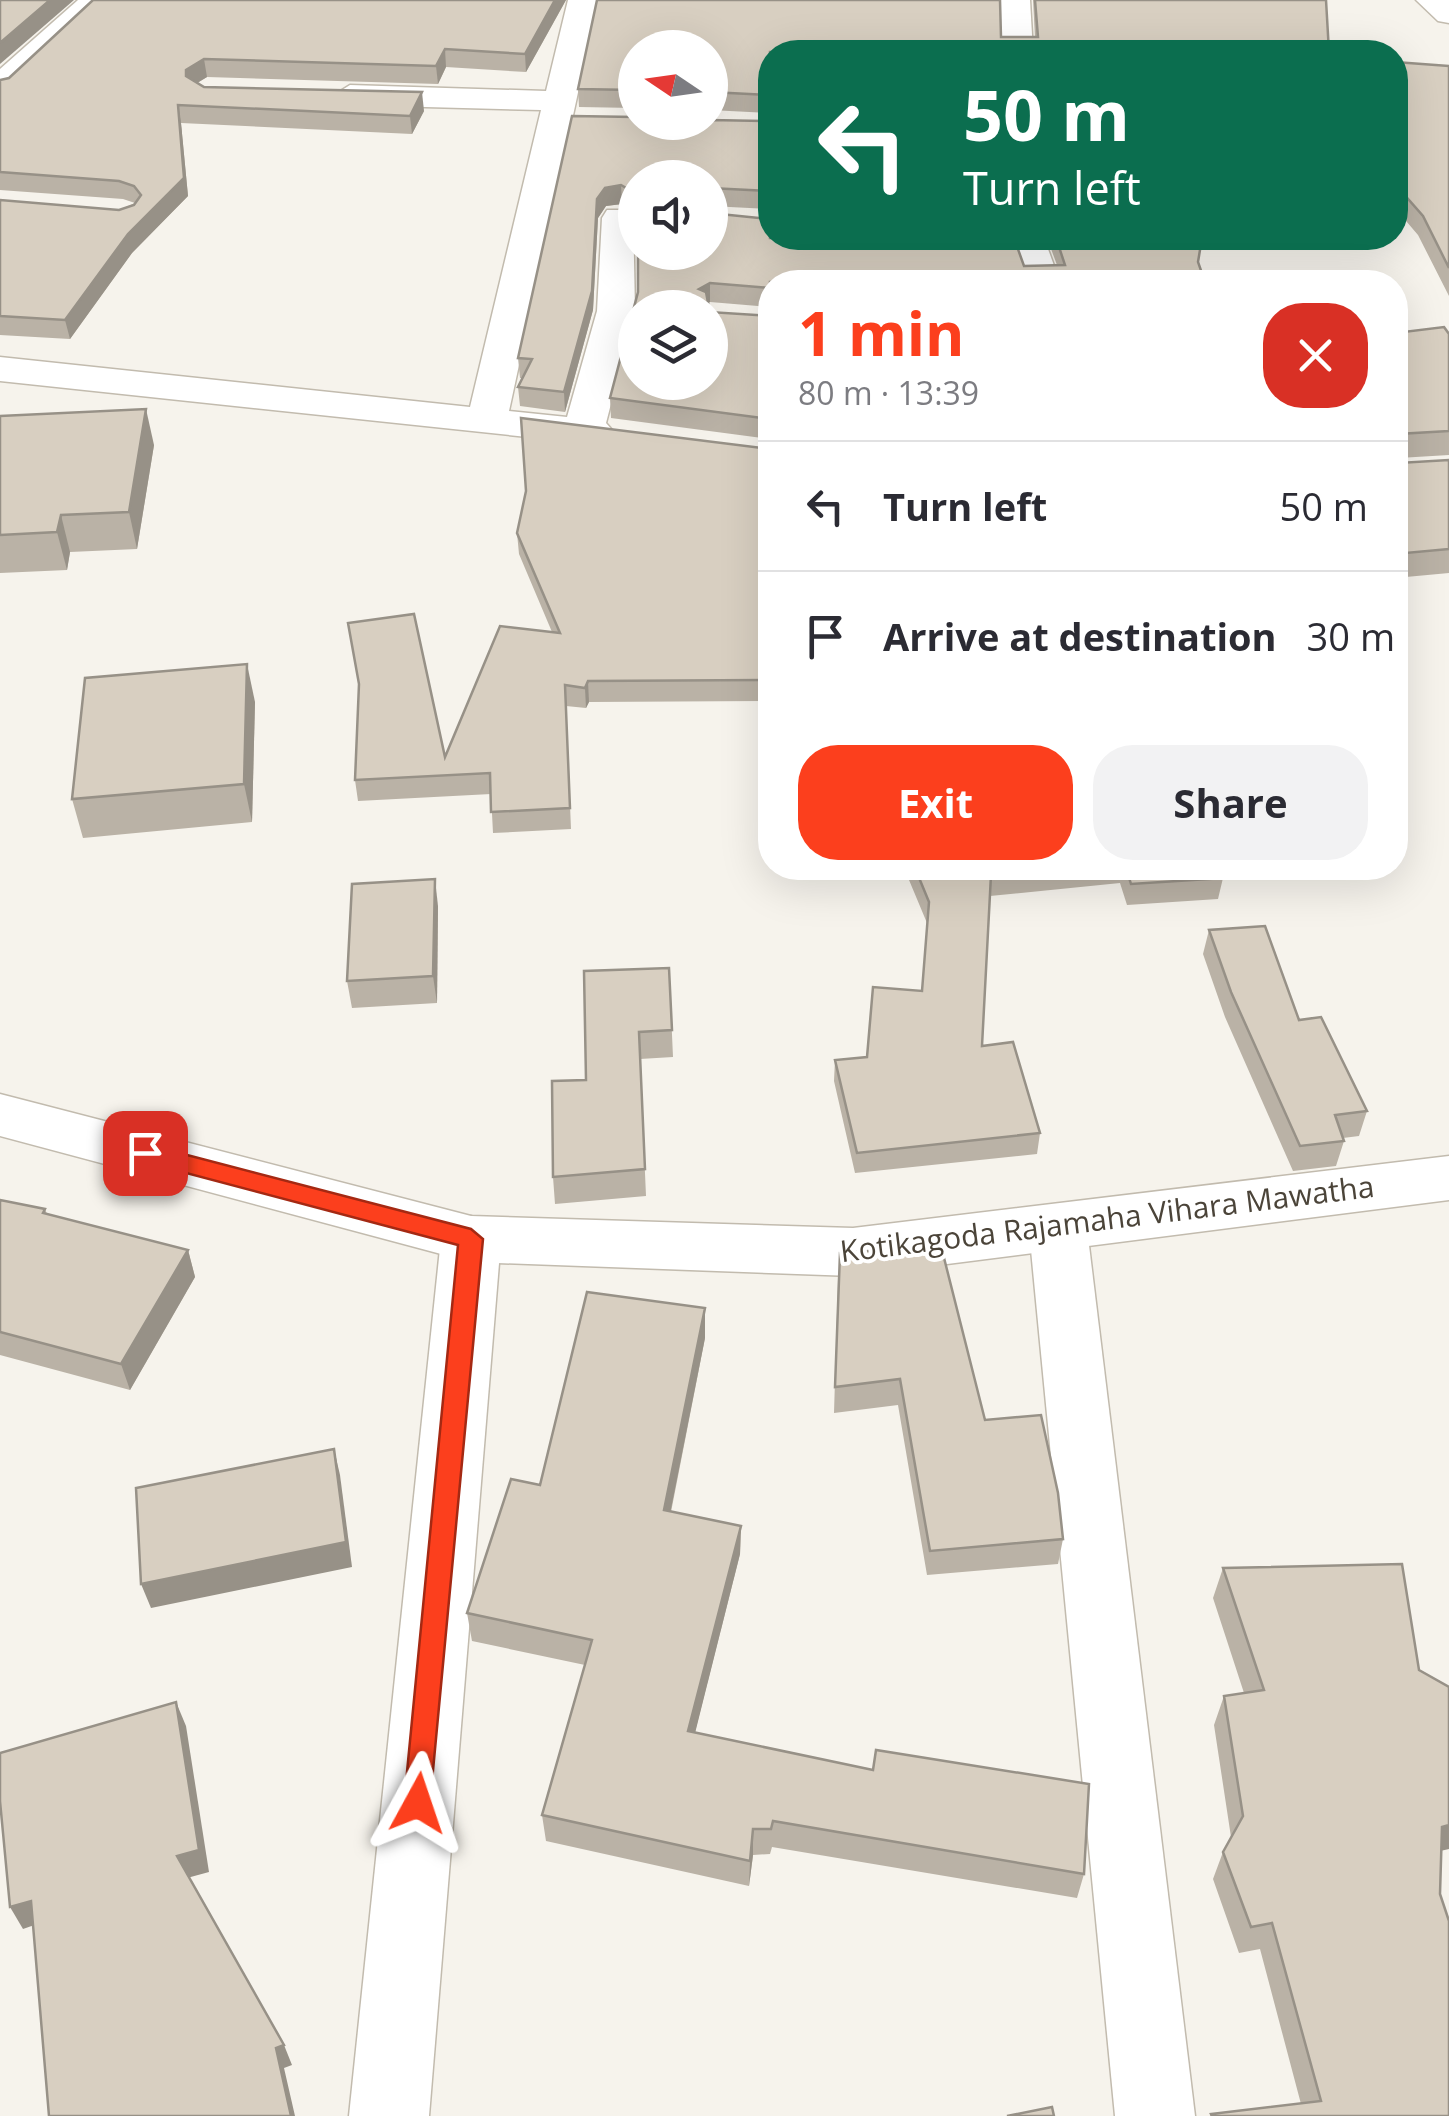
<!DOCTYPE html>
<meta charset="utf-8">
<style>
:root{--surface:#fff;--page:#f2f2f3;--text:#2b2b33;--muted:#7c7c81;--line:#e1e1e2;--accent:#fc3f1d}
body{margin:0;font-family:"Open Sans",sans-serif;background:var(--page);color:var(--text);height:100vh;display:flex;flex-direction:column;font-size:38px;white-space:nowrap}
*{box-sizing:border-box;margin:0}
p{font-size:32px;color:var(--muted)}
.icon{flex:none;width:55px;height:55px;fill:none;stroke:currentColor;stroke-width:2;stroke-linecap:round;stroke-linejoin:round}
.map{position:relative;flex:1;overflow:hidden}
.drawer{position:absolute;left:758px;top:270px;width:650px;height:610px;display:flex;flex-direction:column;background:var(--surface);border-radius:40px;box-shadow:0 10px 40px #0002}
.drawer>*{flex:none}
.banner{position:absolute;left:758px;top:40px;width:650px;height:210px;border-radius:40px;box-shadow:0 10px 40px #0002;background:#0b6e4f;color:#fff;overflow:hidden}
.needle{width:65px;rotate:283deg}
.fabs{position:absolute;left:618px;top:30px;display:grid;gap:20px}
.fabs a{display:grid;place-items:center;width:110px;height:110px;border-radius:50%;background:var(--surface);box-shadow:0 10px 40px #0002;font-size:50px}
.pin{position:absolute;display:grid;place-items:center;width:85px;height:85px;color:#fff;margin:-42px;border-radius:20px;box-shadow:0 5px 15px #0006}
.me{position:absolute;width:110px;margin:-55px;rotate:5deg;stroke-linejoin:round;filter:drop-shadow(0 0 8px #0008)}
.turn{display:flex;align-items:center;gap:35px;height:210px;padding:0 40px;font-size:45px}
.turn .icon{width:130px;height:130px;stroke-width:2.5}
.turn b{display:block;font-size:70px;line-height:85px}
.round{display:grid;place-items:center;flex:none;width:105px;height:105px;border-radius:40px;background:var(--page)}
.overview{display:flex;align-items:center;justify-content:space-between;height:170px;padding:0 40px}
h1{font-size:60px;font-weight:700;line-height:75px;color:var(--accent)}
.primary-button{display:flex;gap:20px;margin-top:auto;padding:20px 40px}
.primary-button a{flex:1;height:115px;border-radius:40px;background:var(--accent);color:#fff;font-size:40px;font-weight:700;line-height:115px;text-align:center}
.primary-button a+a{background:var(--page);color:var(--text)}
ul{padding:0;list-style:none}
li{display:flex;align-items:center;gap:30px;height:130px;padding:0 40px;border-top:2px solid var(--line)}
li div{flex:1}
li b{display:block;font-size:38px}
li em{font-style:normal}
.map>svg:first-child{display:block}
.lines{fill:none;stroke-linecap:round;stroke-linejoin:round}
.minor-casing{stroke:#c2bbae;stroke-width:3}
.tertiary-casing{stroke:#c2bbae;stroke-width:3}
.minor{fill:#fff;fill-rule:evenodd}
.tertiary{fill:#fff;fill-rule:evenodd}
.wall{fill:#bab2a6}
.shaded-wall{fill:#979187}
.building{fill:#d8cfc1;stroke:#979187;stroke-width:2.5}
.route{fill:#fc3f1d;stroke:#a42913;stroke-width:2.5}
.labels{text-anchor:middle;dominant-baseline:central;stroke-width:8;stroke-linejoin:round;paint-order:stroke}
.street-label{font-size:30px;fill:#4b4439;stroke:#fff}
</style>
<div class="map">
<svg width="1449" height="2116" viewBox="0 0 1449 2116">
<rect width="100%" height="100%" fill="#f6f3ec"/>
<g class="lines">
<g class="minor-casing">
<g id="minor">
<path d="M78,0h33l-100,93 -11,3v-27z"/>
<path d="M568,0h30l-89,411 58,6 30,-106 5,-93 5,-8h26l2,101 -29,112 8,9 -6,9 -14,3 -594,-63v-24l470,50 71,-297 -191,-5 -16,-10 16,-10 196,6z"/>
<path d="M1000,0h30l3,52h-31z"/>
<path d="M1008,238h36l16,44h-36z"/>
<path d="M1058,1206l21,7 8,16 108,887h-80l-86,-887 8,-16z"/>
<path d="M471,1216l21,7 9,16 -72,877h-80l92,-877 9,-16z"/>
</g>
</g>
<g class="tertiary-casing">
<g id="tertiary">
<path d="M1416,0h33v23l-11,-2z"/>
<path d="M0,1094l471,122 382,12 596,-72v44l-596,76 -382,-14 -471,-126z"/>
</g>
</g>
<use href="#minor" class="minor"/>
<use href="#tertiary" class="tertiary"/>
</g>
<g class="wall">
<path d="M93,0h473l-40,72 -80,-5 -8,17 -231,-7 -10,6 7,4 220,24 -12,23 -231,-11 7,73 -56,57 -62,86 -70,-4v-135l119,10 16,-7 -12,-4 -123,-9v-110l9,-2z"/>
<path d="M597,0h403l1,37h34l-2,-37h293l3,52h-559v61l-60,-3v-62h-75v60l-56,-1 -1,-18z"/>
<path d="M1395,62l54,4v230l-31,-61 -23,-27z"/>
<path d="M635,117l135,4v88l-60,-3 -75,-28v34l-13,-8 -16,2 -8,12 -5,92 -28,102 -45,-6 -2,-19 5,-9h-3l-2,-20z"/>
<path d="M1047,238h155l-4,25 -428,19v25l-60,-5 -75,6 135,8v123l-159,-21 -1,-20 28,-106v-40l386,14 33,-1z"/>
<path d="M1395,333l54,1v121l-50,3v5l50,-3v113l-54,5z"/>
<path d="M0,416l154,29 -17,104 -67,3 -3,18 -67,3z"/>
<path d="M770,449v257l-1,-5 -180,1 -3,6 -20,-2 5,123 -78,4 -2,-39 -133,7 -3,-21 90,-23 107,-125 -33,-78 -2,-21z"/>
<path d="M255,702l-3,120 -169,16 -11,-39z"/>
<path d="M904,868h315l4,10 -5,21 -91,6 -7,-22 -130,13 -8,150 58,87 -3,21 -182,19 -21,-92 1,-21 32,-3 55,-66 5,-68z"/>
<path d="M438,906l-1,97 -85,5 -5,-27z"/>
<path d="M1209,930l90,90 68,91 -8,25 -16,2 1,3 -8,25 -43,5 -68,-154 -22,-63z"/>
<path d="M669,968l4,89 -33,2 6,137 -91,8 -2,-27z"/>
<path d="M0,1200l45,9 2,5 141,36 7,27 -65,113 -130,-35z"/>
<path d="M838,1279l147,141 78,119 -5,25 -131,11 -29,-170 -64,8z"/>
<path d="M705,1338l-34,174 70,14 -1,28 -45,178 389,142 -7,24 -305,-51 -2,7 -17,1 -4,31 -203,-45 -4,-26 43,-150 -113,-24 -5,-28 73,-128z"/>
<path d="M1223,1568l218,283 -1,43 9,222h-239l1,-2 90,-10 -41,-155 -21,4 -26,-74 10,-27 8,-15 -17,-112 10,-29 20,-3 -31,-95z"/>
</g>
<g class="shaded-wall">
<path d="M50,0h24l-74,64v-21z"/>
<path d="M555,0h11l-40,72 -1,-18z"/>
<path d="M445,49l1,18 -8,17 -2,-18z"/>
<path d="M204,59l3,18 -18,11 -3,-18z"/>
<path d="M422,92l2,19 -12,23 -2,-18z"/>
<path d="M178,105l3,18 7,73 -56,57 -62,86 -5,-19 63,-86z"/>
<path d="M621,185l1,19 -16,2 -8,12 -5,92 -28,102 -1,-20 33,-193 8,-11z"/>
<path d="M710,283v19l-9,6 -2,-19z"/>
<path d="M146,409l8,36 -17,104 -8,-37z"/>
<path d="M61,515l9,37 -3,18 -10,-38z"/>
<path d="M247,664l8,38 -3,120 -8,-38z"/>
<path d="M588,681l1,21 -3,6 -1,-20z"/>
<path d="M435,879l3,27 -1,97 -4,-27z"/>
<path d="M188,1250l7,27 -65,113 -9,-26z"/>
<path d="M705,1308v30l-40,201 -1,-29z"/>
<path d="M334,1449l6,26 12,92 -201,41 -10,-24z"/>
<path d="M741,1526l-1,28 -51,203 -1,-26z"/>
<path d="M176,1702l10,24 23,146 -22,6 -10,-22z"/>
<path d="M1449,1825v24l-22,5 15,-27z"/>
<path d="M753,1829v26l-4,31 1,-25z"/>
<path d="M31,1901l12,21 -20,7 -13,-22z"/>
<path d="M284,2045l8,20 -8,3 11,48h-4l-15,-68z"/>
</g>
<g class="building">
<path d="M0,0h50l-50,43z"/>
<path d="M93,0h462l-30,54 -80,-5 -9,17 -232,-7 -18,11v6l18,11 218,5 -12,24 -232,-11 6,73 -56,56 -63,86 -65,-4v-116l119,10 15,-5 7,-10 -7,-9 -15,-5 -119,-9v-92l9,-2z"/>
<path d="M597,0h403l1,37h37l-3,-37h291l3,52h-559v43l-60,-3v-44h-75v44l-1,-2 -56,-1z"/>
<path d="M1395,62l54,4v202l-26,-52 -28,-32z"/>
<path d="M572,116l63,1v5h75v-2l60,1v70l-60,-3v-10h-75v15l-14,-8 -16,3 -8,11 -5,92 -28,101 -46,-5 14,-28 -14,-1z"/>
<path d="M710,213l60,6v19h244l10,28 41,-1 -9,-27h146l-4,24 7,20h-435v6l-60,-5 -11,6 7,3 3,16h-74v74h75v-70l60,4v103l-160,-21 28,-106v-40h72z"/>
<path d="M1444,327l5,7v97l-51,3 1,29 50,-3v89l-54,5v-221z"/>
<path d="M146,409l-17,103 -68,3 -4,17 -57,3v-119z"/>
<path d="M521,418l249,31v235l-1,-4 -181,1 -3,7 -20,-3 5,123 -79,4 -1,-39 -135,7 4,-96 -11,-61 66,-9 31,143 55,-131 60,7 -43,-100 9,-42z"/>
<path d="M247,664l-3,120 -172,15 13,-121z"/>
<path d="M915,868h154l-78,7 -9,171 31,-4 27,91 -183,20 -22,-93 32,-3 6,-70 49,4 7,-89z"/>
<path d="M1126,868h93l4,10 -92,6z"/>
<path d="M435,879l-2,97 -86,5 5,-97z"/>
<path d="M1265,926l34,94 22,-3 46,94 -32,4 9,26 -44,5 -69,-154 -22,-62z"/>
<path d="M669,968l3,62 -33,2 6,137 -92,8 -1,-96 34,-1 -2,-109z"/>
<path d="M0,1200l45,9 -2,4 145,37 -67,114 -121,-32z"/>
<path d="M941,1246l44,174 56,-5 17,78 5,46 -133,12 -30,-172 -65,8 5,-134z"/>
<path d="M587,1292l118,16 -41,202 77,16 -53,205 185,39 3,-20 213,34 -5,90 -311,-53 -2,8h-18l-3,32 -208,-46 50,-175 -125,-27 44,-134 29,6z"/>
<path d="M334,1449l12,93 -205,42 -5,-96z"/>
<path d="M1402,1564l17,106 30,17v138l-7,2 -2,67 9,27v195h-237l-1,-2 110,-13 -49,-178 -21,4 -28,-75 20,-36 -19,-120 40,-6 -41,-122z"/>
<path d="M176,1702l23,148 -22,6 107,189 -8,3 15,68h-242l-18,-215 -21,6 -10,-106v-48z"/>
<path d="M1052,2107l2,9h-47z"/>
</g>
<path class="route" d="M145,1144l326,85 12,10 -54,574 -11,5 -10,-5 -4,-10 54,-558 -321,-85 -4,-7z"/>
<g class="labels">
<g class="street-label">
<text transform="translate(1107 1218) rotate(-7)">Kotikagoda Rajamaha Vihara Mawatha</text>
</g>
</g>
</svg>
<div class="fabs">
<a><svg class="needle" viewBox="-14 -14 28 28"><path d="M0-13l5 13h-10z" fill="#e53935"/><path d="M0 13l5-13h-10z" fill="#7c7c81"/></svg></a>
<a><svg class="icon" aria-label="sound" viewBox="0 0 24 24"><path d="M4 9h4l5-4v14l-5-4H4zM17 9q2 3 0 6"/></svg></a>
<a><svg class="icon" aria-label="layers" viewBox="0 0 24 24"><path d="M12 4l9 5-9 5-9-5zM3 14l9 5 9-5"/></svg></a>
</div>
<div class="pin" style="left:145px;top:1153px;background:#d93025"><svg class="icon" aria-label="arrive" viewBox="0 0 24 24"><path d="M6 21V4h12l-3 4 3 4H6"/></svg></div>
<svg class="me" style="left:418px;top:1803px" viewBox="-20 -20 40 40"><path d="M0-17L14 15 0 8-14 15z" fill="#fc3f1d" stroke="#fff" stroke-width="4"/></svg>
<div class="banner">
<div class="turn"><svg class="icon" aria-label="left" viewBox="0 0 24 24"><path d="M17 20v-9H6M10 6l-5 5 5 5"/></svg><div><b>50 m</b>Turn left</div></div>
</div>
<section class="drawer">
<div class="overview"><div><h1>1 min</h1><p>80 m · 13:39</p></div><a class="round" style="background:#d93025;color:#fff"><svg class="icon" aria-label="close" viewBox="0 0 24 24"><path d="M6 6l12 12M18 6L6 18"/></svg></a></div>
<ul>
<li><svg class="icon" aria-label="left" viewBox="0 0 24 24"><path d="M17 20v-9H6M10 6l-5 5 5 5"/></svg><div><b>Turn left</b></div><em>50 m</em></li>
<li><svg class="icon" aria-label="arrive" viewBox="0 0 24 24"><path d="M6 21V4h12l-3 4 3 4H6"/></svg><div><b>Arrive at destination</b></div><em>30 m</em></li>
</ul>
<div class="primary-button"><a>Exit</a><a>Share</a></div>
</section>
</div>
